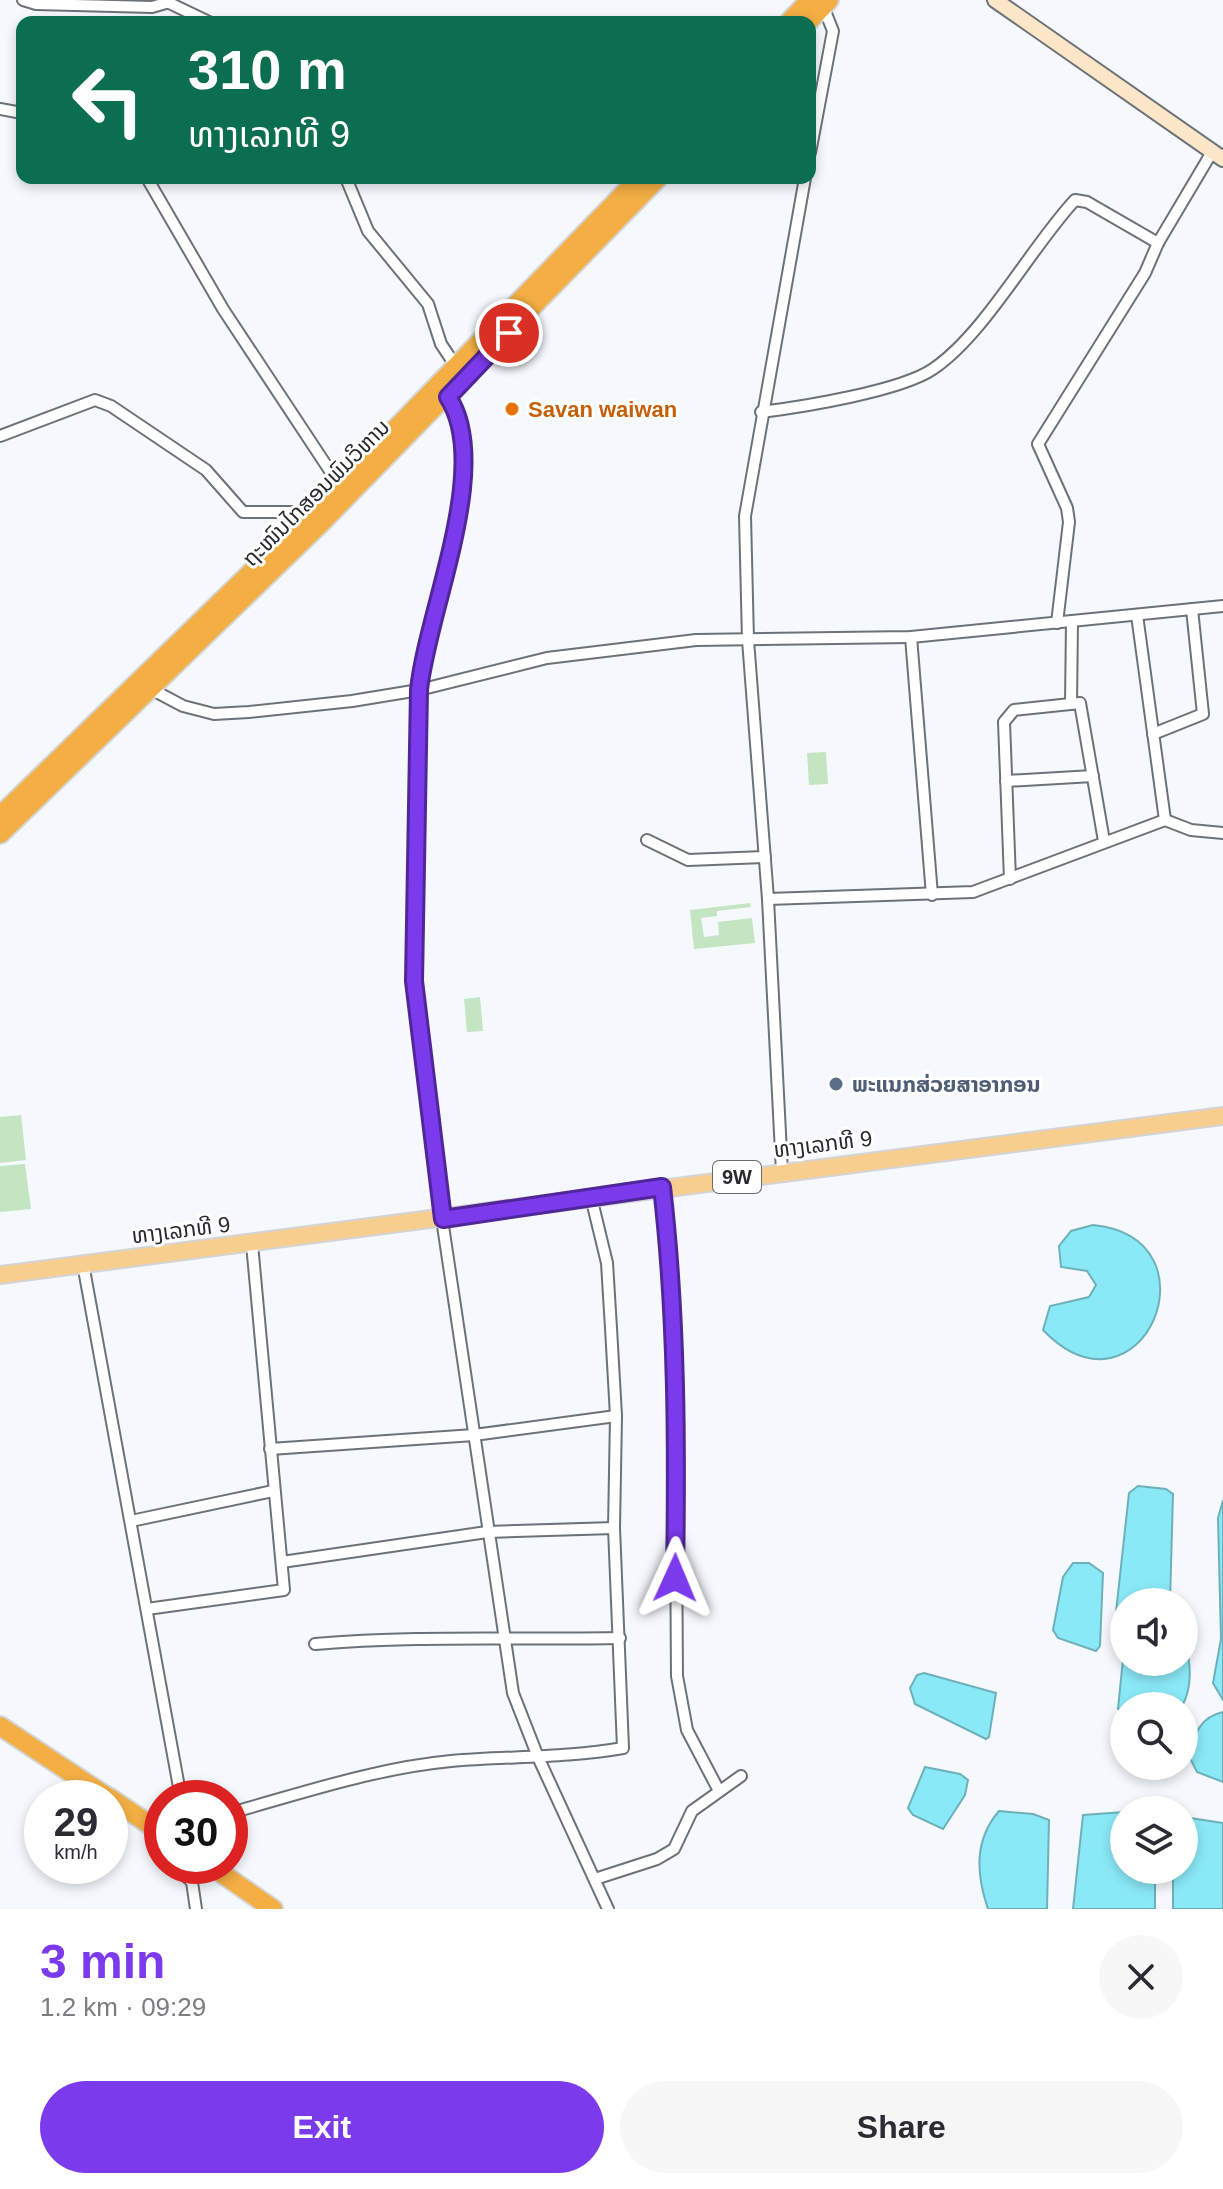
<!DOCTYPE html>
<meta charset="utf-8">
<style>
:root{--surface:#fff;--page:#f7f7f7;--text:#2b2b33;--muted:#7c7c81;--accent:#7c3aed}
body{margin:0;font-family:Arial,"Noto Sans Lao",sans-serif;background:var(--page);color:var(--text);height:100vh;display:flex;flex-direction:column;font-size:30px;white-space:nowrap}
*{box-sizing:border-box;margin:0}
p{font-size:26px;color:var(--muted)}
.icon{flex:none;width:44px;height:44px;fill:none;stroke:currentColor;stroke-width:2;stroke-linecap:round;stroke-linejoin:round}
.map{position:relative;height:1909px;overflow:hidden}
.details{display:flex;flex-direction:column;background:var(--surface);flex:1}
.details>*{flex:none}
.hud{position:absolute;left:16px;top:16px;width:800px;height:168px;border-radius:16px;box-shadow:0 4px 12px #0003;background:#0b6e4f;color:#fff;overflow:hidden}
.tools{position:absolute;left:1110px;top:1588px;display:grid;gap:16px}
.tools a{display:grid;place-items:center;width:88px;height:88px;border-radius:50%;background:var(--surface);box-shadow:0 4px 12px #0003;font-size:40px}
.speed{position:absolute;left:24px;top:1780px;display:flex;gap:16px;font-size:40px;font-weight:700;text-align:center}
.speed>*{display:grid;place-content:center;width:104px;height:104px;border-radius:50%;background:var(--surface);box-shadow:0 4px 12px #0003;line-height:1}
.speed small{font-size:20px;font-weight:400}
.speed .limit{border:12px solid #d22;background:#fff;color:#111}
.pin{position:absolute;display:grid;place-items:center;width:68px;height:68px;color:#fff;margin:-34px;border:4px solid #fff;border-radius:50%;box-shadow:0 2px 8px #0007}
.me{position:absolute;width:88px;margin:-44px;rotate:1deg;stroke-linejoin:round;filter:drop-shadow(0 0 6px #0008)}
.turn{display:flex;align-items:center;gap:28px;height:168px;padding:0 40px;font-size:36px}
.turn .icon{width:104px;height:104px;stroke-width:2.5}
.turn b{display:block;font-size:56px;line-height:68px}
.round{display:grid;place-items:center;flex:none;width:84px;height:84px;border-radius:42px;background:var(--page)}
.summary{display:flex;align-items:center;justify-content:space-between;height:136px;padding:0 40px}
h1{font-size:48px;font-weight:600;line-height:60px;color:var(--accent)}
.cta{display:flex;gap:16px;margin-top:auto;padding:16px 40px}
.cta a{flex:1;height:92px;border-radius:48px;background:var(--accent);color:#fff;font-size:32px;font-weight:600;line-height:92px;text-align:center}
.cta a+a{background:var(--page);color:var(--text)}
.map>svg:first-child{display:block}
.green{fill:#c4e5c2}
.water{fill:#8ae9f7;stroke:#6db0ba;stroke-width:2}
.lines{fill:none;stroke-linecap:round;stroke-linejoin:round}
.street-casing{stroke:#6c7279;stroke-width:14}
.secondary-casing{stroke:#6c7279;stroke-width:18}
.primary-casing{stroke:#d4d4d5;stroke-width:20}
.highway-casing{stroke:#d4d4d5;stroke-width:22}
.street{stroke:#fff;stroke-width:10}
.secondary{stroke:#fbe7c7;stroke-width:14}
.primary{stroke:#f8ce8f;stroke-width:16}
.highway{stroke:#f3ae44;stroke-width:18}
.route-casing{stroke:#51269a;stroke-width:20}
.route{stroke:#7c3aed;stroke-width:14}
.food-dot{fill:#e8710a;stroke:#fff;stroke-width:3}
.service-dot{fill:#5c6f8a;stroke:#fff;stroke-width:3}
.labels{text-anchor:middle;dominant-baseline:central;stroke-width:6;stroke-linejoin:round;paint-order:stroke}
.shield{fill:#fff;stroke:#686a6c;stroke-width:2}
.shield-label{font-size:20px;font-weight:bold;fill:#282a2d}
.food-label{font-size:22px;font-weight:bold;fill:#c56008;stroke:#fff;text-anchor:start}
.street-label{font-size:22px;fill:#282a2d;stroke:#fff}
.service-label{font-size:22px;font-weight:bold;fill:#4e5e75;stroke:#fff;text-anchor:start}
</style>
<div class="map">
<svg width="1223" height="1909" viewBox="0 0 1223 1909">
<rect width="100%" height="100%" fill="#f5f9fd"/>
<g class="green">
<path d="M826,752l2,32 -19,1 -2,-32z"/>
<path d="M750,903l1,4 -34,4v5l-16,2 3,19 15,-2 -1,-13 34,-4 3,25 -61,6 -4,-39z"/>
<path d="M480,997l3,34 -16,1 -3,-33z"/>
<path d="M21,1115l5,45 -26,3v-46z"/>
<path d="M25,1164l6,45 -31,3v-46z"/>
</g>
<g class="water">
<path d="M1093,1225c130,13 48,206 -50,105l7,-24 39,-9 7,-12 -9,-14 -26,-4 -2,-21 12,-15z"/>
<path d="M1138,1486l28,3 7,5 -3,108h-46v15l-8,-5 13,-119z"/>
<path d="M1223,1500v200l-10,-17 8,-44 -3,-121z"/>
<path d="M1073,1563h16l14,10 -3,73 -4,5 -38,-13 -5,-8 10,-53z"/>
<path d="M1184,1644c8,17 8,45 -2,62h-58v6l-6,-3 6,-60v13h60z"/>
<path d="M924,1673l72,20 -7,44 -3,2 -71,-35 -5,-16 7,-13z"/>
<path d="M1223,1712v70l-26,-10 -8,-16c5,-22 11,-39 34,-44z"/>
<path d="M925,1767l35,7 8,6 -3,15 -22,34 -30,-14 -5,-7z"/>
<path d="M999,1811l34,3 16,6 -2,89h-59c-12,-35 -14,-69 11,-98z"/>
<path d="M1124,1812v58h31v39h-82l10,-94z"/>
<path d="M1184,1817l39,6v86h-50v-39h11z"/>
</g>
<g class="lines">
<g class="street-casing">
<g id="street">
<path d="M23,0l13,4 116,3 14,-4"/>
<path d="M163,0l46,22"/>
<path d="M0,109l22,4"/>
<path d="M810,153l23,-122 -10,-25"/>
<path d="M147,178l76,131 109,165 3,16"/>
<path d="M346,178l22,53 60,73 13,40 16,24"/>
<path d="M443,392l14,19 7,48 -2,30 -17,83 -22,79 -4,39 -5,291 19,178 80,534 25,64 70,152"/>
<path d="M761,412c41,-5 140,-21 172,-43 52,-35 98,-122 142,-169l12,2 71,41"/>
<path d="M0,436l95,-36 16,6 95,64 37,42h68"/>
<path d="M1137,615l28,205"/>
<path d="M1057,623l12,-101 -2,-14 -29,-64 107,-171 13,-30 54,-91"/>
<path d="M911,637l21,258"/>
<path d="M151,689l32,17 31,8 35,-2 103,-11 67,-11 128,-32 149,-18 215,-3 312,-31"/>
<path d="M1071,704l1,-83"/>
<path d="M1153,734l50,-20 -11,-105"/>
<path d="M1006,781l87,-5"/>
<path d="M647,840l41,20 77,-3"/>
<path d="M1010,879l-6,-157 10,-12 66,-7 24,138"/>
<path d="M768,899l205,-7 192,-72 26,10 32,3"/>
<path d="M782,1172l-14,-273 -20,-259 -3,-124 60,-338"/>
<path d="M662,1187l9,75 4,118 2,296 10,54 31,59"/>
<path d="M83,1264l98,534"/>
<path d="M270,1449l204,-14 142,-19"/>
<path d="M131,1521l142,-30"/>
<path d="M282,1562l205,-30 127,-4"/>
<path d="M147,1609l137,-19 -32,-346"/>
<path d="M315,1644c101,-9 203,-4 305,-6"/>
<path d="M230,1813c73,-20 146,-45 221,-52 58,-5 115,-3 172,-13l-9,-220 2,-112 -5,-88 -4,-65 -16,-66"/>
<path d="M175,1866l17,16 4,27"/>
<path d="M595,1879l62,-20 17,-10 18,-38 49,-35"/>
</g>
</g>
<g class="secondary-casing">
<path id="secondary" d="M995,0l228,159"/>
</g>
<g class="primary-casing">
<path id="primary" d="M0,1275l1223,-159"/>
</g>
<g class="highway-casing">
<g id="highway">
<path d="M789,22l21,-22"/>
<path d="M808,22l21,-22"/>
<path d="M0,816l335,-325 304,-313"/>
<path d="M0,834l322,-312 336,-344"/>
<path d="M0,1726l109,72"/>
<path d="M110,1798l52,35"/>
<path d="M211,1866l62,43"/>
</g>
</g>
<use href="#street" class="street"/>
<use href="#secondary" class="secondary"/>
<use href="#primary" class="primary"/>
<use href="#highway" class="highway"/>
</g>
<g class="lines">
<g class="route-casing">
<path id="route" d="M509,333l-61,64c45,69 -21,214 -29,293l-5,291 29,238 219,-32c15,130 15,261 13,391"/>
</g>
<use href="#route" class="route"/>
</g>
<circle class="food-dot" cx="512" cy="409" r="8"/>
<circle class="service-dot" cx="836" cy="1084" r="8"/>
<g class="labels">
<rect class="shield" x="713" y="1161" width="48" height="32" rx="6"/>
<g class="shield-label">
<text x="737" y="1177">9W</text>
</g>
<g class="food-label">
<text x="528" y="409">Savan waiwan</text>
</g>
<g class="street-label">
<text transform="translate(316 493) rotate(-45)">ຖະໜົນໄກສອນພົມວິຫານ</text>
<text transform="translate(823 1144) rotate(-7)">ທາງເລກທີ 9</text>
<text transform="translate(181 1230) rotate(-7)">ທາງເລກທີ 9</text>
</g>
<g class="service-label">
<text x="852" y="1084">ພະແນກສ່ວຍສາອາກອນ</text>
</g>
</g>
</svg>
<div class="tools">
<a><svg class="icon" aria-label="sound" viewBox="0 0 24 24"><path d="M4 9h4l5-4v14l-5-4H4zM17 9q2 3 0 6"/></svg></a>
<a><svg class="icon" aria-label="search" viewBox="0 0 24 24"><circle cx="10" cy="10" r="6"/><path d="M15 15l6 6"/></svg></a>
<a><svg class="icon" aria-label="layers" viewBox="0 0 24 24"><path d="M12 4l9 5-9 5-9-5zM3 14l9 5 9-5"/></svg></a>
</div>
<div class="speed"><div>29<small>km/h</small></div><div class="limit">30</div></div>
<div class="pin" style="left:509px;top:333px;background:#d93025"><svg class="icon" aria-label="arrive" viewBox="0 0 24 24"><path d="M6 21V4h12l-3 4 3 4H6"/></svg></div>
<svg class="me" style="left:675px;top:1578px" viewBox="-20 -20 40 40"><path d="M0-17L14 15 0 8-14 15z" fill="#7c3aed" stroke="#fff" stroke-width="4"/></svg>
<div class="hud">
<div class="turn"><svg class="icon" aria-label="left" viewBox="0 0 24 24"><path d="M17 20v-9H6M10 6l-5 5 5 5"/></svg><div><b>310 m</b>ທາງເລກທີ 9</div></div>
</div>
</div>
<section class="details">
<div class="summary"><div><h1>3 min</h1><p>1.2 km · 09:29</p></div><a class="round"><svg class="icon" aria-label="close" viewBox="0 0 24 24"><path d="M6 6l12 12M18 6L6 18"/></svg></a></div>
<div class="cta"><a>Exit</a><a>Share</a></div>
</section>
